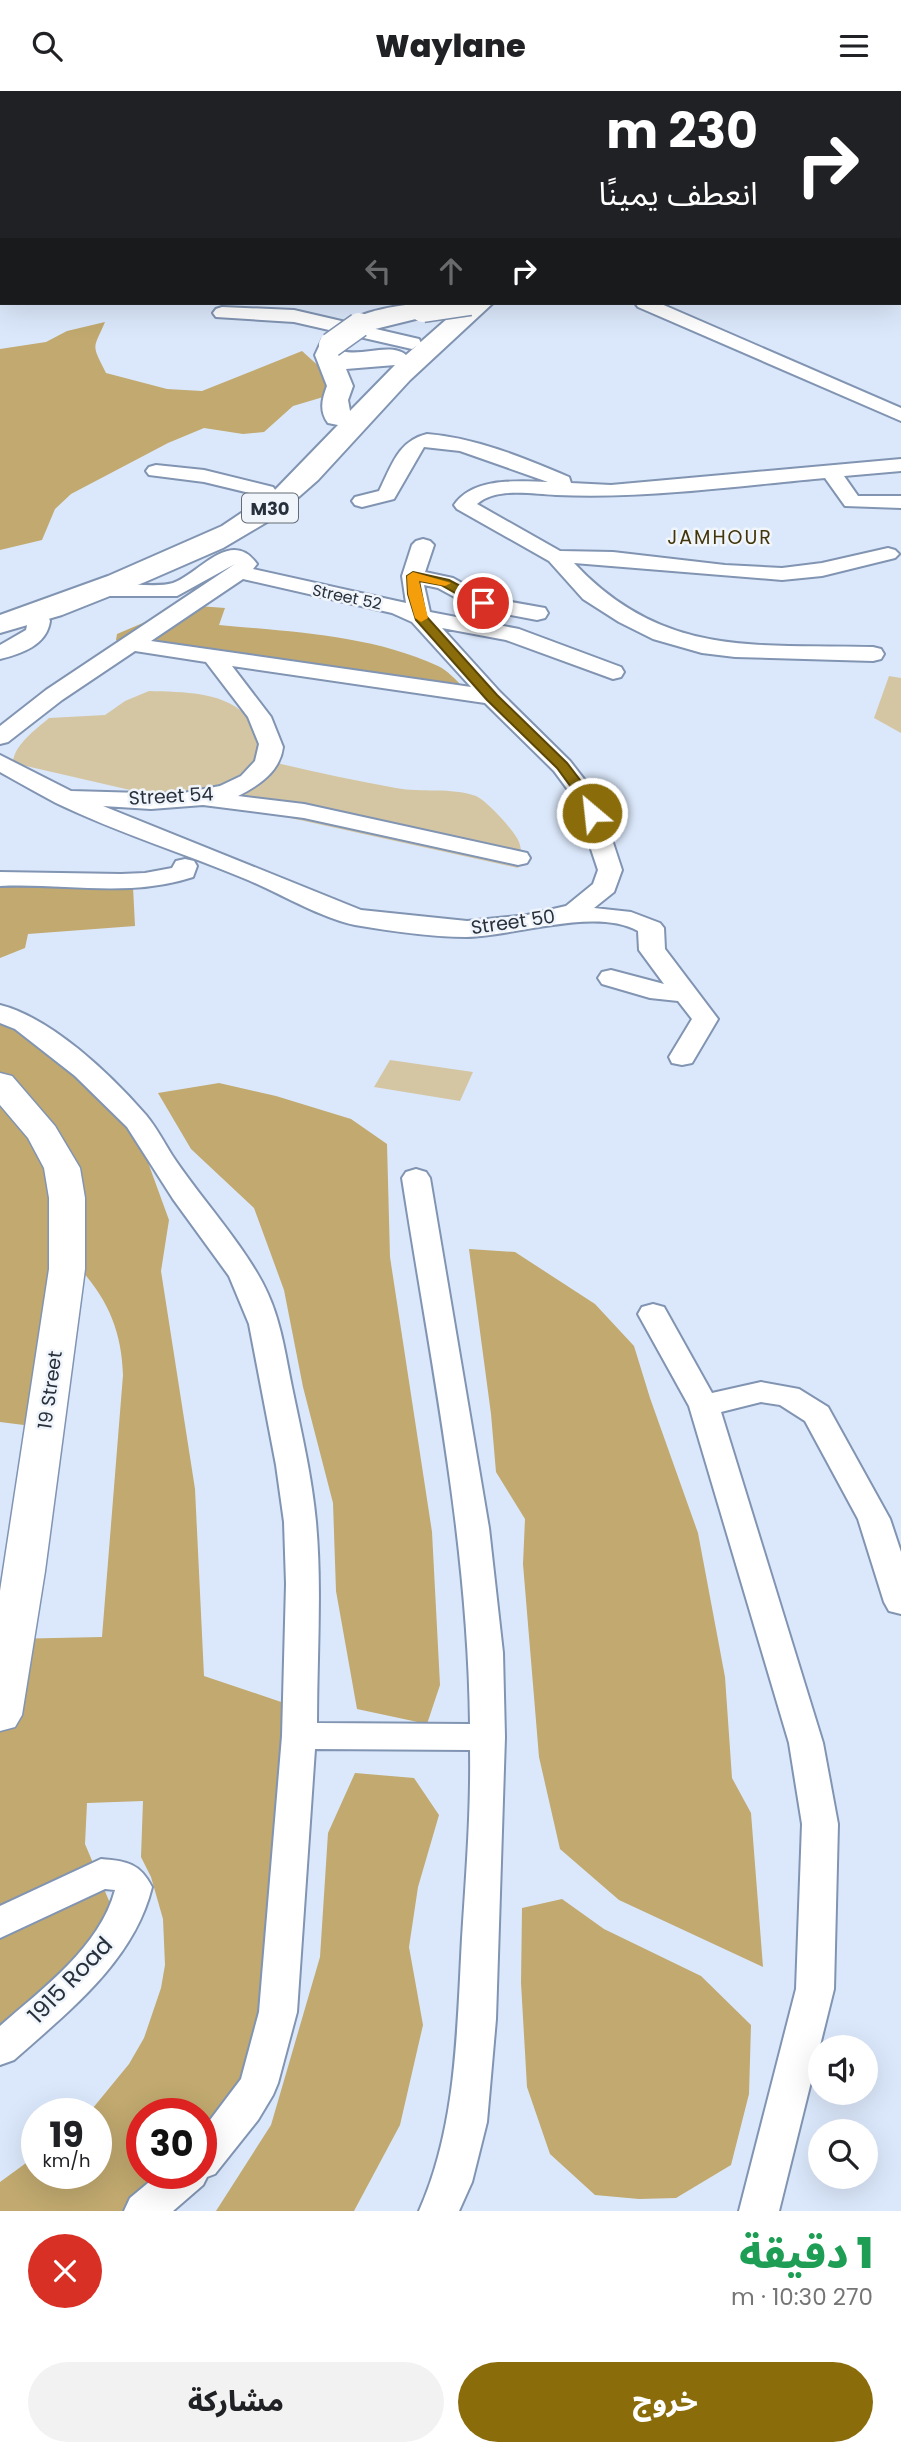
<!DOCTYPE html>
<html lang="ar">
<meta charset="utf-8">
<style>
:root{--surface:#fff;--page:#f2f2f2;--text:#202124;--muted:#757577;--accent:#8a6c0b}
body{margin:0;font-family:Poppins,"Noto Sans Arabic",sans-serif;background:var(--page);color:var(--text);direction:rtl;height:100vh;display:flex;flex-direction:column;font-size:26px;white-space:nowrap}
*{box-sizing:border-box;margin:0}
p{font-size:23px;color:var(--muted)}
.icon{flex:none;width:38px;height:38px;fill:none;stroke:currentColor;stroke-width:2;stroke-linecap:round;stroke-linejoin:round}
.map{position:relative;height:2120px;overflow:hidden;direction:ltr}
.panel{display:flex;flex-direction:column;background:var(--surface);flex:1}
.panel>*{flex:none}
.banner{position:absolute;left:0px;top:0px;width:901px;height:214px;box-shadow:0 7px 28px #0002;direction:rtl;background:#202124;color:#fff;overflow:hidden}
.buttons{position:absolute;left:808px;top:1944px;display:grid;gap:14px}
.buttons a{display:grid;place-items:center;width:70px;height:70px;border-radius:50%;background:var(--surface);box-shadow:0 7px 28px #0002;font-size:35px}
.speed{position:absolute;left:21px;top:2007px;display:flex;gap:14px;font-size:35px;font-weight:700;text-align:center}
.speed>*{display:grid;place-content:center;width:91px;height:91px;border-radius:50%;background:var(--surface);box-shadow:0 7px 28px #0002;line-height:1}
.speed small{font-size:18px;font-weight:400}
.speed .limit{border:10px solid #d22;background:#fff;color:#111}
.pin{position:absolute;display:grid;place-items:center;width:60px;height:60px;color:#fff;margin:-30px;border:4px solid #fff;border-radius:50%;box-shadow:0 2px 7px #0007}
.me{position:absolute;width:77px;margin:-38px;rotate:332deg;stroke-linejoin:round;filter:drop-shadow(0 0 5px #0008)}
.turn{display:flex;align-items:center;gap:24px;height:147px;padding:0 28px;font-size:32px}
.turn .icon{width:91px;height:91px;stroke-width:2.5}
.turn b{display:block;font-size:49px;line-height:60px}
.lanes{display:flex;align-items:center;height:66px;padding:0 28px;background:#0003;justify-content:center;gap:35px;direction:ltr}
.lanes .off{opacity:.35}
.round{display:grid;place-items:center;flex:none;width:74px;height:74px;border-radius:37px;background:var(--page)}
.headline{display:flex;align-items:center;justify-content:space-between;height:119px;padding:0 28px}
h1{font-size:42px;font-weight:800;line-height:52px;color:#1e9e55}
.cta{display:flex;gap:14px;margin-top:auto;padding:14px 28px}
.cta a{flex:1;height:80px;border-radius:42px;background:var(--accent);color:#fff;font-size:28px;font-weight:800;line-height:80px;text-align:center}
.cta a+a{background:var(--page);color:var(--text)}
header{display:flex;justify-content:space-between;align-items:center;height:91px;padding:0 28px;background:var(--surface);font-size:32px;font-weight:800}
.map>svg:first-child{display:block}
.green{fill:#d5c6a3}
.forest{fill:#c1a96f}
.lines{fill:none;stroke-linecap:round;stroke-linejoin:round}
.minor-casing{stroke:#8194b2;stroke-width:4}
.major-casing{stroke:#8194b2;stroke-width:3}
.highway-casing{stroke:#8194b2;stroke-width:4}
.minor{fill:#fff;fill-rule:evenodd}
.major{fill:#fff;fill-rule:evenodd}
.highway{fill:#fff;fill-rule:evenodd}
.highway-bridge-casing{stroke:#8194b2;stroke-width:27;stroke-linecap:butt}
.highway-bridge{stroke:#fff;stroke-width:24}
.route{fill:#8a6c0b;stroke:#5a4607;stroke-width:2}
.slow{fill:#f59e0b}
.labels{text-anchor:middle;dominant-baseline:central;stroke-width:5;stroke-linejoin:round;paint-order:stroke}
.far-street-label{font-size:16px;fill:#28303c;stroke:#f0f5fb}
.shield{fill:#f0f5fb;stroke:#646b75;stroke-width:2}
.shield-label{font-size:18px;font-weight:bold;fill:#28303c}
.far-quarter-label{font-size:19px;letter-spacing:2px;fill:#43350b;stroke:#f0f5fb}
.street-label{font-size:19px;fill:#28303c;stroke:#f0f5fb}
.near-street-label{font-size:23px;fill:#28303c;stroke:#f0f5fb}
</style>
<header><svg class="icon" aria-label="menu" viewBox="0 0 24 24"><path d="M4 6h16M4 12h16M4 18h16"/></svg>Waylane<svg class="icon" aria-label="search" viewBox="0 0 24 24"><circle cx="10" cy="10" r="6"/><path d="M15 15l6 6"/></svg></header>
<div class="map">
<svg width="901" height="2120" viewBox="0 0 901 2120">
<rect width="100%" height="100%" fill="#dbe8fb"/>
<g class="green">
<path d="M889,585l12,2v55l-27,-15z"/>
<path d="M149,600c32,1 80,0 101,29 10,15 14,35 31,44 38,9 76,17 115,24 26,5 54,-1 80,8 10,4 39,35 43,46 3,8 3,18 -1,26l-300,-66 -88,-12 -117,-27c0,-17 23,-34 36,-45l56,-3 20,-14z"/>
<path d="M390,969l83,12 -13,29 -86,-14z"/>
</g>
<g class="forest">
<path d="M0,0h553l-551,2 -2,49z"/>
<path d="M105,231c-12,28 -14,21 1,51l61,16 35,2 100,-40 21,19 7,25 -37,11 -29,26 -21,2 -39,-6 -36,15 -97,51 -16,15 -13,31 -42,10v-201l46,-7 21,-11z"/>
<path d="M185,514l40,3 -6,17c74,7 151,10 219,41 9,4 18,14 25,21l-344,-44 -3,-3 1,-6z"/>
<path d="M0,793l133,3 2,39 -107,8 -3,14 -25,10z"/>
<path d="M0,928l34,14 104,102 31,85 -8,51 34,218 9,187 86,29 -27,330 -62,130v-51h-59v59l52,1 -37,37h-157v-29l37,-27v18h59v-59h-8l41,-50 15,-26 17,-50 4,-23 -2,-46 -12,-42 -10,-20 2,-56 -56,2 -2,41 30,71 -115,136v-366l8,-46 94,-2 21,-262c-1,-41 -14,-74 -42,-105l-41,157 -40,-5z"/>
<path d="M219,992l57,13 75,23 36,25 3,113 42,275 8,153 -13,39 -70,-15 -21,-118 -3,-88 -30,-116 -19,-97 -30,-82 -63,-59 -33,-56z"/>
<path d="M469,1158l46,3 80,52 39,42 16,52 48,135 27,144 7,101 19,35 12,154 -144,-67 -59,-51 -21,-92 -16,-193 2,-45 -29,-47 -5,-58z"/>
<path d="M355,1682l59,5 25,37 -21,72 -9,60 14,78 -23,100 -46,86h-138l55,-86 49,-168 8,-124z"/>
<path d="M562,1808l42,30 97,47 50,49 -2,69 -18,71 -55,33 -37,1 -44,-4 -45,-41 -23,-67 -6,-104 1,-75z"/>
</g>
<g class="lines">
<g class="minor-casing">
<g id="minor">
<path d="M85,0h22l1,2h-22z"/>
<path d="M387,0h18l-19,2z"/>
<path d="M498,0h16l1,2h-16z"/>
<path d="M635,212h24l242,105v13l-263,-114z"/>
<path d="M222,216l72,3 125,29 2,4 -9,6 -118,-27 -78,-5 -3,-4 3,-4z"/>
<path d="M427,343c50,4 97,24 142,43l2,6 40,2 290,-26v12l-57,5 14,20h43v12l-56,-2 -20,-28c-89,8 -179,21 -269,17 -23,-1 -61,-8 -79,9l83,47 53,1 112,13 57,3 40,-5 66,-15 7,2 4,4 -4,4 -73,18 -40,4 -208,-17c89,95 180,81 299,84l8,2 3,5 -3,5 -8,2 -138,-4 -33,-4 -49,-14 -34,-17 -36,-23 -34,-38 -92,-52 -3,-4c19,-28 63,-24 94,-23l-88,-31 -36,-4 -30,52 -32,8 -7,-2 -3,-4 3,-4 24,-6c13,-26 19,-50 48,-57z"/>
<path d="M156,374l48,5 69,17 3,4 -3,4 -7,2 -62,-15 -55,-7 -3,-4 3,-4z"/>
<path d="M423,448l7,2 4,4 -9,27 28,6 36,20 56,10 3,5 -3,5 -8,2 -62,-12 -37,-20 -14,-3 6,27 89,17 102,38 3,5 -3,5 -8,2 -107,-39 -64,-12 58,64 70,69 28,36 24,73 -8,22 -20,16 37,4 29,11 4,5 1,21 53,70 -26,44 -10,2 -10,-2 -3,-6 23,-38 -14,-18 -28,-3 -48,-14 -4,-6 4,-6 9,-2 53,14 -25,-34 -1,-19c-43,-24 -122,5 -172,6 -36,0 -75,-6 -111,-12 -32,-6 -76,-32 -107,-45 -64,-27 -130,-47 -192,-77 -19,-10 -38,-21 -56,-31v-17l71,36 107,3 42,-8 21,-10 14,-15 4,-17 -11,-27 -42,-55 -71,-11 -73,49 -54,42 -8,2v-18l46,-36 189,-126 -58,32h-78l-8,-1 -3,-5 3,-5c24,-5 63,4 82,-2 26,-9 58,-56 84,-19l-4,5 153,34 -4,-27 10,-31 4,-4zM243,488l149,34 20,9 59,65 -320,-46zM232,575l253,37 69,68 20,27 24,72 -5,14 -27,22 -39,9 -60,6 -106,-11 -258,-104 48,3 52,-4 101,13 214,47 9,-2 3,-5 -3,-5 -9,-2 -214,-47 -66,-8c20,-10 42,-24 45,-49l-12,-30z"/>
<path d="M37,515l8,2 5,13c-3,24 -29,33 -50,38v-14l26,-15 2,-9 -2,-8 3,-5z"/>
<path d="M185,768l9,2 3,5 -4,11c-63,21 -128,6 -193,9v-14l121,2 24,-1 27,-5 4,-7z"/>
<path d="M0,914c52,13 111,70 146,110 10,12 18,27 26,40 29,44 76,94 96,139 14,31 18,65 25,98 9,43 19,86 23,130 6,66 1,134 1,201l153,1c-2,-184 -40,-365 -68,-546l4,-6 10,-3 10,3 4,6 59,350 14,125 2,84 -9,282 -9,103 -15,60 -13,29h-40c38,-85 38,-182 43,-273 4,-63 9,-125 8,-188l-155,-1 -18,263 -19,71 -5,12 -15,25 -43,54 -8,3 -4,8 -30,26h-49l6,-13 30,-25h41v-41l40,-53 18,-67 23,-276 4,-152 -2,-62 -8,-57 -27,-141 -20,-48 -56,-77 -46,-72 -52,-51 -60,-47 -15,-6z"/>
<path d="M653,1213l11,3 48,86 49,-11 38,7 29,18 62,112 11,33v62l-12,-3 -5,-9 -26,-83 -53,-98 -25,-16 -19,-3 -40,10 102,331 15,81 -4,165 -55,222h-40l57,-222 6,-165 -13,-81 -100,-337 -51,-92 4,-7z"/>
<path d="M101,1768c25,2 39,4 51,28 -18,74 -84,125 -138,173l-14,5v-39c42,-37 100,-79 115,-136l-10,-1 -105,49v-32z"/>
</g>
</g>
<g class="major-casing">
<g id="major">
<path d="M732,0h21l-23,2z"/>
<path d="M0,982l12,3 43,50 25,42 5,30v71l-40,302 -23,144 -7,12 -15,4v-140l49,-322v-71l-5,-30 -16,-30 -28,-33z"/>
</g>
</g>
<g class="highway-casing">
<g id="highway">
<rect x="541" y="0" width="22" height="2"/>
<path d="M424,212l8,2 4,5 -4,5 -73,18 -9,-3 -4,-5c10,-14 60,-21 78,-22z"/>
<path d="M465,212h28l-83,77 -92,100 -41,36 -54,32 -78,34 -83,33 -62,18v-18l108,-39 114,-50 52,-35 64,-66 -10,-2c-9,-12 -6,-24 -1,-37l-12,-31 7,-15 9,-3 9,3 4,5 -2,6c20,6 49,-9 64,4zM395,274l-45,46 -2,-11 5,-14 -7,-17z"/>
</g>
</g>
<use href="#minor" class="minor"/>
<use href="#major" class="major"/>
<use href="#highway" class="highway"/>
<g class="highway-bridge-casing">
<g id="highway-bridge">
<path d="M423,219l47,-7"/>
<path d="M331,254l28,-20"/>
</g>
</g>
<use href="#highway-bridge" class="highway-bridge"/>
</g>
<path class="route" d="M413,481l36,8 38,20v6h-9l-37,-21 -22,-4 7,35 71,79 70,68 26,34 5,16 -2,3h-9l-8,-18 -22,-30 -70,-68 -71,-80 -8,-26 -1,-18z"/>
<path class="slow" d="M413,481l38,11 -6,3 -26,-5 9,37 -7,4 -6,-4 -7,-24 -1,-18z"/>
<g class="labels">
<g class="far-street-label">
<text transform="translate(347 506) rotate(12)">Street 52</text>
</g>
<rect class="shield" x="242" y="402.5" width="56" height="29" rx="5"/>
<g class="shield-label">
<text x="270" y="417">M30</text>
</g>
<g class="far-quarter-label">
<text x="720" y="446">JAMHOUR</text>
</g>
<g class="street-label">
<text transform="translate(171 705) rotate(-3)">Street 54</text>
<text transform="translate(513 831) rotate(-8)">Street 50</text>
<text transform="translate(50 1299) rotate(-82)">19 Street</text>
</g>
<g class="near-street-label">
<text transform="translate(70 1889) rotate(-46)">1915 Road</text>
</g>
</g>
</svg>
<div class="buttons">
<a><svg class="icon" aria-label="sound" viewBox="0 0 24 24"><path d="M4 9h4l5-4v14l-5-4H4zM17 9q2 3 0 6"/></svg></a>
<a><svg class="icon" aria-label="search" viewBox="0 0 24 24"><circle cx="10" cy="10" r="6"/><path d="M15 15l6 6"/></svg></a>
</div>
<div class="speed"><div>19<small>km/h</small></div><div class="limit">30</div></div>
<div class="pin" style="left:483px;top:512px;background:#d93025"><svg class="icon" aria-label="arrive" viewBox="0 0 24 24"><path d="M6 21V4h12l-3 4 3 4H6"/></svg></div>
<svg class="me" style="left:592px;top:722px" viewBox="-20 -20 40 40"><circle r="17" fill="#8a6c0b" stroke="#fff" stroke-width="3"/><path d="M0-11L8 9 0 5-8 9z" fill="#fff"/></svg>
<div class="banner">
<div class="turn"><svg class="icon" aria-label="right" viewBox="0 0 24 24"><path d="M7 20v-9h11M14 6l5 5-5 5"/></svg><div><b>230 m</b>انعطف يمينًا</div></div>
<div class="lanes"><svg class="icon off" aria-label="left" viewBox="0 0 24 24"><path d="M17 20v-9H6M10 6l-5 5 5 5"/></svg><svg class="icon off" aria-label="ahead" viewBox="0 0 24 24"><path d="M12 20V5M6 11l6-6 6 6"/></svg><svg class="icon" aria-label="right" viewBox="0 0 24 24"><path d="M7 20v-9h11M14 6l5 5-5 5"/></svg></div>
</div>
</div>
<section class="panel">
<div class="headline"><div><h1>1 دقيقة</h1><p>270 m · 10:30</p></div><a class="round" style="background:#d93025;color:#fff"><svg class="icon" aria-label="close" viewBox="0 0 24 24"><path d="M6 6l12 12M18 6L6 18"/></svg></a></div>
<div class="cta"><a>خروج</a><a>مشاركة</a></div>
</section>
